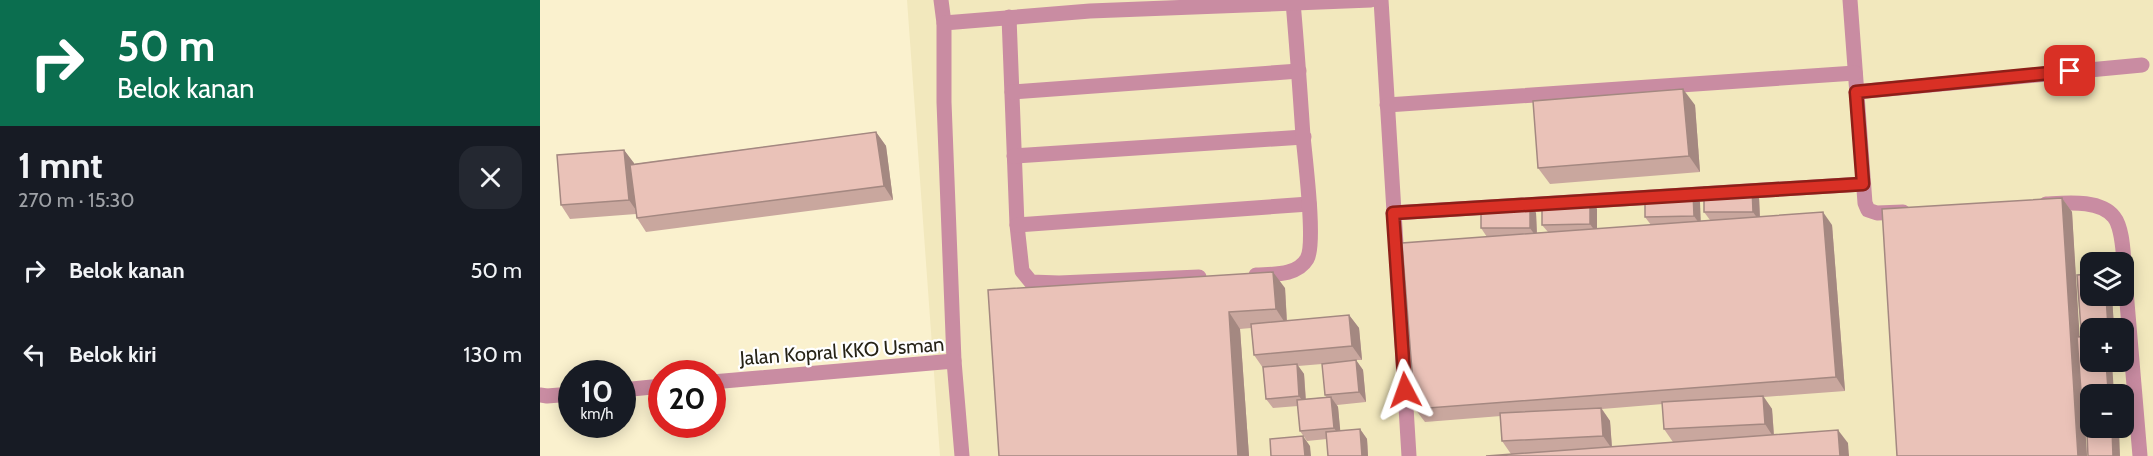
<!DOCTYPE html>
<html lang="id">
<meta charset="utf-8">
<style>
:root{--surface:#171b24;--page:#242831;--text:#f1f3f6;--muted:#9ea1a6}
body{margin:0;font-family:Cabin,sans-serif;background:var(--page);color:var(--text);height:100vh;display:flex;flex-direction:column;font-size:22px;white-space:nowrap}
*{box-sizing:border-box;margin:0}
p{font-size:20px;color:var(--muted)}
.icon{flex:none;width:33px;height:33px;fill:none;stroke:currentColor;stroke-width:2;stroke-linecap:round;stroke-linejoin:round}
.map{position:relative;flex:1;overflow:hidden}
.side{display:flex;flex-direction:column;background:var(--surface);width:540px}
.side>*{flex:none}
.guide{background:#0b6e4f;color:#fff;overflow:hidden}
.controls{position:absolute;left:1540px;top:252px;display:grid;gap:12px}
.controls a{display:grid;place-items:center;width:54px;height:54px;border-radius:12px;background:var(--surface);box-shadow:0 3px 15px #0003;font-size:30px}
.speed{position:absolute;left:18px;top:360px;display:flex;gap:12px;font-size:30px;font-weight:700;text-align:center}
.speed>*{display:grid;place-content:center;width:78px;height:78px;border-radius:50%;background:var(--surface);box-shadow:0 3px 15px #0003;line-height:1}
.speed small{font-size:15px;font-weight:400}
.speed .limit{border:9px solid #d22;background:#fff;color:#111}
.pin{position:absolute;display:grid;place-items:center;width:51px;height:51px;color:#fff;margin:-26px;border-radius:12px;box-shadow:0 3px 9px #0006}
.me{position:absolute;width:66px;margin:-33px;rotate:356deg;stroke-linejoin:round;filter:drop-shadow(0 0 4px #0008)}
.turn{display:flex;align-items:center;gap:21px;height:126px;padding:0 18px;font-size:27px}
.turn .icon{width:78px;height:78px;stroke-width:2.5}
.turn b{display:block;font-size:42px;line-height:51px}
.round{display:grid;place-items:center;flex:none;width:63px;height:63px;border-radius:18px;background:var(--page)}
.overview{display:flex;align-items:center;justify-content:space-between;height:102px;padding:0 18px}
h1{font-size:36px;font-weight:800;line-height:45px}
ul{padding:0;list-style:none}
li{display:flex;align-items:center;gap:18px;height:84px;padding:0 18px}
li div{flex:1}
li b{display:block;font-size:22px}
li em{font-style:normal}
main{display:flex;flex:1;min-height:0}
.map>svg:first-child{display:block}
.built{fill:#f2e8bd;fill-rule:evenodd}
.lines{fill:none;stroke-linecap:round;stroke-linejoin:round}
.minor{stroke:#c98ca2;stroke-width:15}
.wall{fill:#c9a79e;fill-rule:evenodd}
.shaded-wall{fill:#a48881}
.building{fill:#eac2b8;stroke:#a48881;stroke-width:1.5}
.route-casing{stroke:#8d1f18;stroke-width:15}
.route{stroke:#d93025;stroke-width:10}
.labels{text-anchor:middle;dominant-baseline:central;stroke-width:4.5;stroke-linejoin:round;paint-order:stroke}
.street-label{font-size:20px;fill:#272417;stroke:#fff}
</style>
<main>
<section class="side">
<div class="guide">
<div class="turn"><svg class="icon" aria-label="right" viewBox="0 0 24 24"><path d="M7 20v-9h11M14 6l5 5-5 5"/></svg><div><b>50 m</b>Belok kanan</div></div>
</div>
<div class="overview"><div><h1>1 mnt</h1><p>270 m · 15:30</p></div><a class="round"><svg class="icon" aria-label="close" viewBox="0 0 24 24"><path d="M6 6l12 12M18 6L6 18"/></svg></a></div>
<ul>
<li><svg class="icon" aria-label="right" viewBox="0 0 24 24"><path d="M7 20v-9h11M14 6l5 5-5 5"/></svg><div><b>Belok kanan</b></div><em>50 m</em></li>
<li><svg class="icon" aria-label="left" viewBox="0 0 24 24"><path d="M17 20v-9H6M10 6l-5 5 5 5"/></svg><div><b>Belok kiri</b></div><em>130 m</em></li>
</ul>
</section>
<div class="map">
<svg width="1613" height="456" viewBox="0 0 1613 456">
<rect width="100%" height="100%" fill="#faf1ce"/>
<path class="built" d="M367,0h1246v456h-1213zM1551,262h33v34h-33zM1551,328h33v34h-33zM1551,394h33v34h-33z"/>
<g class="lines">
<g class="minor">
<path d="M401,0l3,23"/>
<path d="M841,0l28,456"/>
<path d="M1310,0l15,203 3,7 9,3 26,-1"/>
<path d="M469,17l8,208 5,46 9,11 28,1 140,-6"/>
<path d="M472,92l287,-21"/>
<path d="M1316,92l286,-27"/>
<path d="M847,105l468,-32"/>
<path d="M474,156l290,-19"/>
<path d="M1506,204c20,-1 54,-5 68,13 8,10 9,33 10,45"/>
<path d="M853,213l470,-29"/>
<path d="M477,225l292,-21"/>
<path d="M1584,267l16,189"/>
<path d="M716,275c17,-1 41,1 51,-16 9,-15 -2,-101 -4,-123 -3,-45 -6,-89 -10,-134"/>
<path d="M414,361l-10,-259v-79l146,-12 281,-11"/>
<path d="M172,382l242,-21 8,95"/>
<path d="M82,390l40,-4"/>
<path d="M0,395l7,1 25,-2"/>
</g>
</g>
<g class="wall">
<path d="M1155,105l5,67 -150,12 -12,-16z"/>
<path d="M336,132l10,14 7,54 -247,32 -9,-14 -1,-4 -66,5 -9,-14 63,-55 10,14z"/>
<path d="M1219,197l1,19 72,9 13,166 -81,6 8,12 2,26 74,8 -337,11 -9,-13 -1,-25 -76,6 -10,-13 72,-172 -6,-9 49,-25 6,10 1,20 11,-1 -6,-7 48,-26 7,10v20l54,-4 -6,-8 55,-15v19l10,-1 -6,-8zM1123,404l1,25 9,13 -61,5 -2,-26 -8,-12z"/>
<path d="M1522,198l10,14 7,125h8l-6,-8 10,-33h21l2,32h-23v34l23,32h-23v6l-3,1 -5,-7 4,62h-190z"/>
<path d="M745,288l2,33 62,-6 10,13 3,32h-6l7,10 3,32 -29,3 1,2 2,24 20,-2 7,10 1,17h-40l-1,-17 -20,2 -7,-10 -2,-25 -25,2 -7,-9 -3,-31 -9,-13 -3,-27 -11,1 9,127h-250l-11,-166zM782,364l3,31 1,2 -20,2 -2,-25 -6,-8z"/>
</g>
<g class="shaded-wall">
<path d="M1143,89l12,16 5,67 -11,-16z"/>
<path d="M336,132l10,14 7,54 -9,-14z"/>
<path d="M84,150l10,13 4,50 -9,-13z"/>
<path d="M1212,187l7,10 1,25 -7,-10z"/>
<path d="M1153,192l7,10 1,24 -7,-10z"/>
<path d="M1522,198l10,14 11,179h-2l2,3 4,62h-9z"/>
<path d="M1050,199l7,10v25l-7,-10z"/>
<path d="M990,203l6,10 1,25 -7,-10z"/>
<path d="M1283,212l9,13 13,166 -9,-14z"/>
<path d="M733,272l12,16 2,38 -11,-17z"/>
<path d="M1566,296h6l2,32h-5l-1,-1z"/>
<path d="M689,312l11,17 9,127h-11z"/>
<path d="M809,315l10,13 3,32 -10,-14z"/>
<path d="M816,360l7,10 3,32 -7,-10z"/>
<path d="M1566,362h6l2,32h-2l-4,-5z"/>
<path d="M757,364l7,10 2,32 -7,-10z"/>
<path d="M1223,396l9,13 2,29 -9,-14z"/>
<path d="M791,397l7,10 3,31 -7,-10z"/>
<path d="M1061,408l9,13 2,28 -9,-13z"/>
<path d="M1572,428h7l1,28h-7z"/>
<path d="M820,429l7,10 1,17h-6z"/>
<path d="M1298,430l10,13 1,13h-9z"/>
<path d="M763,436l7,10 1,10h-6z"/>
</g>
<g class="building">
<path d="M1143,89l6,67 -151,12 -5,-67z"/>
<path d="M336,132l8,54 -247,32 -7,-53z"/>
<path d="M84,150l5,50 -68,5 -4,-50z"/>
<path d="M1164,187h48l1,25h-49z"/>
<path d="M1105,192h48l1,24 -49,1z"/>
<path d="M1522,198l16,258h-181l-15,-247z"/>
<path d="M1002,199h48v25l-48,1z"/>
<rect x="941" y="203" width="49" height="25"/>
<path d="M1283,212l13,165 -421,32 -13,-166z"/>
<path d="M733,272l3,37 -47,3 9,144h-239l-11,-166z"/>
<path d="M1551,274v22h15l2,31 -27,2 -4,-54z"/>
<path d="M809,315l3,31 -98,9 -3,-31z"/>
<path d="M1551,336v26h15l2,27 -27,2 -4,-54z"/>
<path d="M816,360l3,32 -34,3 -3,-31z"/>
<path d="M757,364l2,32 -33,3 -3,-32z"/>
<path d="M1223,396l2,28 -101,5 -2,-27z"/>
<path d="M791,397l3,31 -34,3 -3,-31z"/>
<path d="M1061,408l2,28 -101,5 -2,-28z"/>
<path d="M1551,411v17h21l1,28h-25l-2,-44z"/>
<path d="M820,429l2,27h-34l-2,-24z"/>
<path d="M1298,430l2,26h-354z"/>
<path d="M763,436l2,20h-34l-1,-17z"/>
</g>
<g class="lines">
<g class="route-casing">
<path id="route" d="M865,390l-12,-177 470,-29 -7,-92 214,-21"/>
</g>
<use href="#route" class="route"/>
</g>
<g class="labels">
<g class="street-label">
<text transform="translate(302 351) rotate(-4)">Jalan Kopral KKO Usman</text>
</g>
</g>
</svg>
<div class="controls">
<a><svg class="icon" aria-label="layers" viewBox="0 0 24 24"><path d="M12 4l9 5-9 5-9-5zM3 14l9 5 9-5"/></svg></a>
<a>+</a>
<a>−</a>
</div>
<div class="speed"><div>10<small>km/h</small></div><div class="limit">20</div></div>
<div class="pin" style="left:1530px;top:71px;background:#d93025"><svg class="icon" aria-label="arrive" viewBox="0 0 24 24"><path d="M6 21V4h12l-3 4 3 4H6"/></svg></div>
<svg class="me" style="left:865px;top:390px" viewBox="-20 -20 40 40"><path d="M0-17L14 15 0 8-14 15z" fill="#d93025" stroke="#fff" stroke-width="4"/></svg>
</div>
</main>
